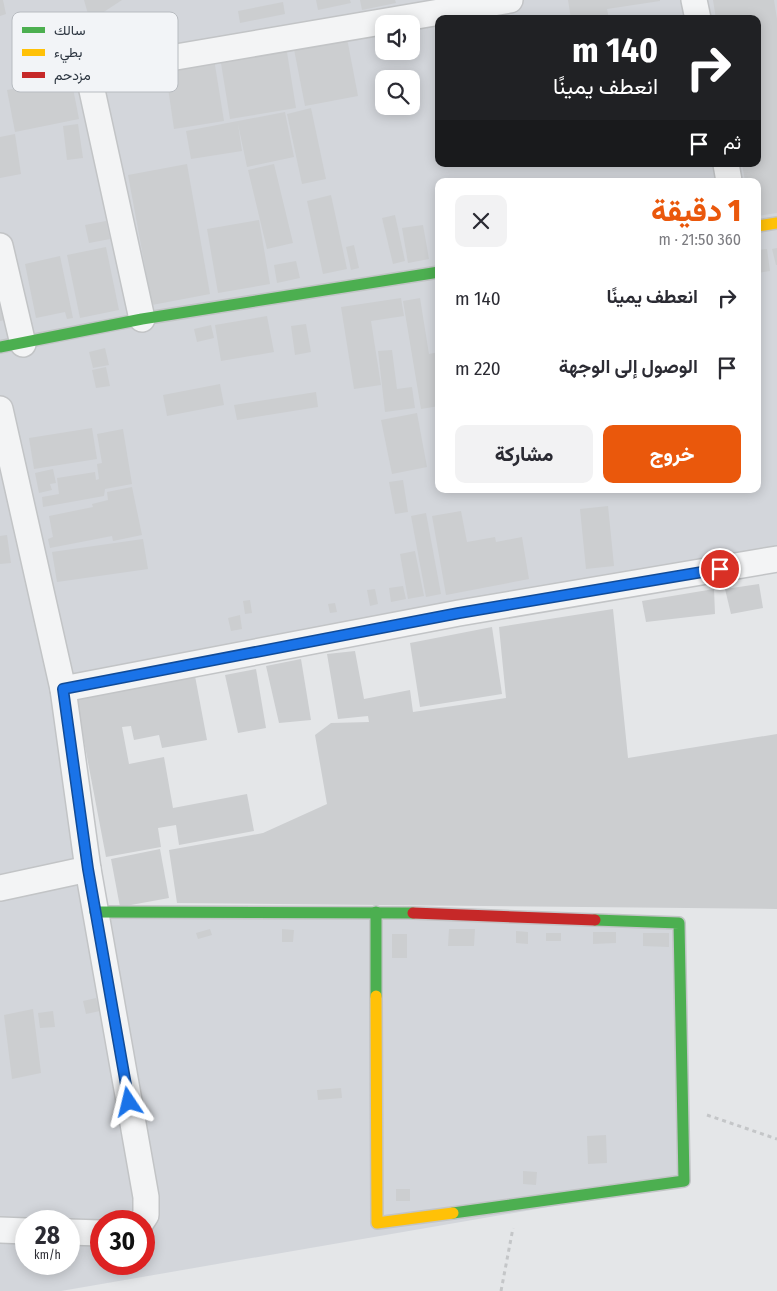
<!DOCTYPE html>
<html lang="ar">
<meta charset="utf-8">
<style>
:root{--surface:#fff;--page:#f2f2f3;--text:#2b2b33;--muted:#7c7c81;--accent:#ea580c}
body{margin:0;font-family:"Fira Sans Condensed",Vazirmatn,sans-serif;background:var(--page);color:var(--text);direction:rtl;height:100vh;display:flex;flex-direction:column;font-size:19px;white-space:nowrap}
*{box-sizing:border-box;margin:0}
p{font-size:16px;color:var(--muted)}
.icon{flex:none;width:28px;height:28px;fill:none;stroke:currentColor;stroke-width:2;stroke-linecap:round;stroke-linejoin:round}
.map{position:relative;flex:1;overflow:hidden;direction:ltr}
.drawer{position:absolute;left:435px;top:178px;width:326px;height:315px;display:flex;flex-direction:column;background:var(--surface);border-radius:10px;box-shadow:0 2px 12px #0003;direction:rtl}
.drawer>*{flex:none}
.top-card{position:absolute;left:435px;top:15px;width:326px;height:152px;border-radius:10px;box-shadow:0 2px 12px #0003;direction:rtl;background:#202124;color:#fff;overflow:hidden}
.controls{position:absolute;left:375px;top:15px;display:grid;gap:10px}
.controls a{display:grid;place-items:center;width:45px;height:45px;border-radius:10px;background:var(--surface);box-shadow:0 2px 12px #0003;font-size:25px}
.speed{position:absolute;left:15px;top:1210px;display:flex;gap:10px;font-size:25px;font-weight:700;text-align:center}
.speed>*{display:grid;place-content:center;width:65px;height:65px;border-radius:50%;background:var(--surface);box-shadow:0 2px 12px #0003;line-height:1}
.speed small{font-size:12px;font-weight:400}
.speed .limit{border:8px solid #d22;background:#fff;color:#111}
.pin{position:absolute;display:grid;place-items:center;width:42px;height:42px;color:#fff;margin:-21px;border:2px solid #fff;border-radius:50%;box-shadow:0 1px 5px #0007}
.me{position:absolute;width:55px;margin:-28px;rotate:350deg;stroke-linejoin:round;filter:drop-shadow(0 0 4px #0008)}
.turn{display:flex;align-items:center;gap:18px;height:105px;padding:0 20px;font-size:22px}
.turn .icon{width:65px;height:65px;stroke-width:2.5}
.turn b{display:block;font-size:35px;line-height:42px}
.then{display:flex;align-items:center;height:48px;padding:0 20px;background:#0003;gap:10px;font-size:19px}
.round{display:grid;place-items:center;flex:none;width:52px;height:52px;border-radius:10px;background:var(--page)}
.headline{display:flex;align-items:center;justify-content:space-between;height:85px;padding:0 20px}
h1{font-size:30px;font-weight:800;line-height:38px;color:var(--accent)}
.action{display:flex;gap:10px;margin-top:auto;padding:10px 20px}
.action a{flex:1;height:58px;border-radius:10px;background:var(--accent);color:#fff;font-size:20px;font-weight:800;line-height:58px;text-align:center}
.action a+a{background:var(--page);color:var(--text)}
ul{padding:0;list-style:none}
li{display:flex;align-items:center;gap:15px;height:70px;padding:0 20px}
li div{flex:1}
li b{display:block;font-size:19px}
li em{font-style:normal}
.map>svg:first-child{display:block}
.built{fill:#d3d6db;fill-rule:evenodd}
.building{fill:#ccced0}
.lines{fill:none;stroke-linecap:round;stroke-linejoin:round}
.street-casing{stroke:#c2c4c6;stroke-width:28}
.fast-casing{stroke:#c2c4c6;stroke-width:14}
.slow-casing{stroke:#c2c4c6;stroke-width:14}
.jam-casing{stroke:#c2c4c6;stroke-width:14}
.path{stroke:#c4c6c8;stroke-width:3;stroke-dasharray:4 4;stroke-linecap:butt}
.street{stroke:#f3f4f5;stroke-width:25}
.fast{stroke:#4caf50;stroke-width:11}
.slow{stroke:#ffc107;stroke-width:11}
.jam{stroke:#c62828;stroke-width:11}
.route-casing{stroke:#114b97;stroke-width:12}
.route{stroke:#1a73e8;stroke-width:9}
.key{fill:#f2f4f7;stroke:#b7bbc0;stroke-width:1}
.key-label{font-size:14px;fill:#2c3540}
</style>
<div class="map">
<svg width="777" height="1291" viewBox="0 0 777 1291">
<rect width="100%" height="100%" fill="#e4e6e8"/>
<path class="built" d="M0,0h777v559l-714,130 32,223 584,11 8,260 -626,108h-61zM439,19h319v145h-319zM384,24h27v27h-27zM384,79h27v27h-27zM439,181h319v308h-319zM26,1221h43v43h-43zM101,1221h43v43h-43z"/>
<g class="building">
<path d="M0,0h3l3,14 -6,2z"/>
<path d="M84,0h38l-32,21z"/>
<path d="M316,0h34l1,3 -33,7z"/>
<path d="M360,0h35l1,3 -34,7z"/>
<path d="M568,0h92v1l-53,8 2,10h-38z"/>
<path d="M713,0h61l3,19v194l-19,3v-35h-13l-3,-17h16v-145h-42z"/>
<path d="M283,2l2,12 -45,9 -2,-12z"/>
<path d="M346,33l12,63 -53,10 -12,-62z"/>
<path d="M286,46l10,62 -66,11 -10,-62z"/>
<path d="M214,59l10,62 -50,8 -9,-62z"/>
<path d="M71,78l8,41 -64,13 -8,-42z"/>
<path d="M311,108l15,71 -24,5 -15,-70z"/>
<path d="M285,112l9,45 -47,10 -9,-43 4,27 -51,8 -5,-28z"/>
<path d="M78,124l5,34 -16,2 -4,-34z"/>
<path d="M15,134l6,40 -21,4v-41z"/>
<path d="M187,164l23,130 -58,11 -24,-130z"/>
<path d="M274,164l19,79 -26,6 -19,-79z"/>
<path d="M331,195l16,74 -24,5 -16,-73z"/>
<path d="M395,215l10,46 -12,3 -11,-46z"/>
<path d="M259,220l11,64 -52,9 -11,-64z"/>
<path d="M106,221l4,18 -21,4 -4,-18z"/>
<path d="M423,225l6,34 -21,4 -6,-35z"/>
<path d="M354,245l5,23 -8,2 -5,-23z"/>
<path d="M106,247l13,63 -39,8 -13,-63z"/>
<path d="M777,248v17h-1l-4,-16z"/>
<path d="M767,249l3,22 -12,2v-23z"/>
<path d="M60,256l13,62 -6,1 -2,-7 -29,6 -11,-54z"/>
<path d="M296,261l4,17 -23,5 -3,-18z"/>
<path d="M0,298l5,22 -5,1z"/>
<path d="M401,298l3,18 -33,5 10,64 -27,4 -13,-82z"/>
<path d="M420,298l9,56 10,-2v54l-18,3 -18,-108z"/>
<path d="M267,316l7,36 -53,9 -6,-36z"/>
<path d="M306,324l5,28 -16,3 -4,-29z"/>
<path d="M211,325l3,13 -17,4 -3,-13z"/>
<path d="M105,348l4,17 -16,3 -4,-16z"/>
<path d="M392,350l5,39 15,-2 3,21 -30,4 -7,-61z"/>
<path d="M106,367l4,19 -14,2 -4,-18z"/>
<path d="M220,384l4,21 -57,11 -4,-21z"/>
<path d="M316,392l2,15 -81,13 -3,-15z"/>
<path d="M417,413l10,54 -35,7 -11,-54z"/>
<path d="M92,428l5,31 -63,10 -5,-31z"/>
<path d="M123,429l9,55 -27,5 -1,7 -61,11 -1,-10 17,-3 -2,-16 38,-6 1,8 3,-1 -2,-15 5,-1 -5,-29z"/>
<path d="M53,469l3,14 -6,1 2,6 -13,3 -4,-20z"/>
<path d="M403,480l5,32 -13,2 -6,-32z"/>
<path d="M132,487l10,48 -29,6 -1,-5 -62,12 -2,-9 5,-2 -4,-21 44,-9 -1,-3 16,-4 -1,-8z"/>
<path d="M608,506l6,60 -28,3 -6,-60z"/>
<path d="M461,511l6,31 28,-5 1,5 26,-5 7,42 -83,16 -14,-79z"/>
<path d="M426,513l15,81 -15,3 -15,-81z"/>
<path d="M7,535l4,28 -11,1v-28z"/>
<path d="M143,539l5,30 -91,13 -5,-30z"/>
<path d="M415,551l9,45 -16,3 -8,-45z"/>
<path d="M759,584l4,24 -32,6 -6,-25z"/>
<path d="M403,586l3,13 -15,3 -2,-14z"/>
<path d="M375,589l3,15 -8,2 -3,-16z"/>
<path d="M714,589l1,25 -69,8 -4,-21z"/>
<path d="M250,600l2,13 -7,1 -2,-13z"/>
<path d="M335,603l2,9 -7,1 -2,-9z"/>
<path d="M613,609l15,149 149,-24v175l-600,-6 -8,-53 94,-17 64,-29 -12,-69 16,-12 38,-1 -1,-6 -30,3 -11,-65 28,-3 9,48 46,-9 3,22 93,-14 -7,-71z"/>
<path d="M240,615l2,14 -11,2 -3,-13z"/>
<path d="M492,627l10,67 -82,13 -10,-64z"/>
<path d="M301,659l10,61 -32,3 -13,-57z"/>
<path d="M256,669l10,59 -28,5 -13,-58z"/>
<path d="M195,676l12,64 -45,8 -3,-13 -25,5 -3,-14 -9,1 7,37 35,-7 9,51 74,-14 7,37 -75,14 -3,-20 -18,3 3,19 -55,10 -30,-158z"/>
<path d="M160,849l9,49 -49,9 -9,-48z"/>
<path d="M210,929l2,6 -14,4 -2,-6z"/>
<path d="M282,929l12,1 -1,12h-11z"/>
<path d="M449,929h26l-1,17h-26z"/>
<path d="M516,931l12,1v12l-12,-1z"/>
<path d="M593,932h23v11l-23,1z"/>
<rect x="546" y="933" width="15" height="8"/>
<path d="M643,933h26v14l-26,-1z"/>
<rect x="392" y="934" width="15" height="24"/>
<path d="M96,998l4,13 -14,3 -3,-13z"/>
<path d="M33,1009l8,64 -29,6 -8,-64z"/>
<path d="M53,1011l2,16 -15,1 -2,-15z"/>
<path d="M341,1088l1,10 -24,2 -1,-10z"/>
<path d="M606,1135l1,28 -19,1 -1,-28z"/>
<path d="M523,1171l14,1 -1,13 -13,-1z"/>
<rect x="396" y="1189" width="14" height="12"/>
</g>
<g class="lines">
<g class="street-casing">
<g id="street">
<path d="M694,0l4,19"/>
<path d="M726,164l3,17"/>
<path d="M0,246l23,98"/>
<path d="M142,319l-54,-247 422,-72"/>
<path d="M0,409l63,280 25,180 58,328v18l-4,6"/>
<path d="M63,689l396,-76 318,-54"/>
<path d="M0,888l88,-19"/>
<path d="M0,1230l26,1"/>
<path d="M69,1232l32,1"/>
</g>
</g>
<g class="fast-casing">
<g id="fast">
<path d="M0,347l142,-28 297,-47"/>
<path d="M95,912l318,1"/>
<path d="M376,912v84"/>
<path d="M453,1213l231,-32 -5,-258 -84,-3"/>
</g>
</g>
<g class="slow-casing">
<g id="slow">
<path d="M758,226l19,-3"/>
<path d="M376,996l1,227 76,-10"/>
</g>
</g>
<g class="jam-casing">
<path id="jam" d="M413,913l182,7"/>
</g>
<g class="path">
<path d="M707,1115l70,24"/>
<path d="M501,1291l12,-63"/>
</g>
<use href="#street" class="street"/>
<use href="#fast" class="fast"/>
<use href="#slow" class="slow"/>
<use href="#jam" class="jam"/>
</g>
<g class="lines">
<g class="route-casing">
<path id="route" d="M129,1102l-41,-233 -25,-180 396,-76 261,-44"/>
</g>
<use href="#route" class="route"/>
</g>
<rect x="12" y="12" width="166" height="80" rx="8" class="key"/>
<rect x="22" y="27" width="23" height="6" fill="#4caf50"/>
<rect x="22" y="49" width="23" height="7" fill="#ffc107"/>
<rect x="22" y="72" width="23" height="6" fill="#c62828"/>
<g class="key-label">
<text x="54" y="35">سالك</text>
<text x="54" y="57">بطيء</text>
<text x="54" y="80">مزدحم</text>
</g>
</svg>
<div class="controls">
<a><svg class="icon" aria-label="sound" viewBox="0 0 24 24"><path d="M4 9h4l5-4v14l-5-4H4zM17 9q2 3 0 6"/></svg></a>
<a><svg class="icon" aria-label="search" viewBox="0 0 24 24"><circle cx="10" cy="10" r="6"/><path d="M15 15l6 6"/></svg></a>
</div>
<div class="speed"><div>28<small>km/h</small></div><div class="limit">30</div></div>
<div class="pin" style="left:720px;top:569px;background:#d93025"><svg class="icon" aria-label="arrive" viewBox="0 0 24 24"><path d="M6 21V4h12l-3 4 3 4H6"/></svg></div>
<svg class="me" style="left:129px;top:1102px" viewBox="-20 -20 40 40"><path d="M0-17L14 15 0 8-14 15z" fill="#1a73e8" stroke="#fff" stroke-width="4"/></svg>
<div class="top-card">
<div class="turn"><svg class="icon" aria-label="right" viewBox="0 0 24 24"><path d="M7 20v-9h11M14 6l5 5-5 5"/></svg><div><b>140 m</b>انعطف يمينًا</div></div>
<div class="then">ثم<svg class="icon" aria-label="arrive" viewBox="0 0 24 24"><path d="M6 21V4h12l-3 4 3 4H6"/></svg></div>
</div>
<section class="drawer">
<div class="headline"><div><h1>1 دقيقة</h1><p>360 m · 21:50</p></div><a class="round"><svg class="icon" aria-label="close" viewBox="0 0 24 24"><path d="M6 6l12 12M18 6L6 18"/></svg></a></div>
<ul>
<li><svg class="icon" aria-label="right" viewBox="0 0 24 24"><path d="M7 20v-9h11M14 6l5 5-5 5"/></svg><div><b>انعطف يمينًا</b></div><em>140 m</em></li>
<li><svg class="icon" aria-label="arrive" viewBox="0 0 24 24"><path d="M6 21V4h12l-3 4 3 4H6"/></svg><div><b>الوصول إلى الوجهة</b></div><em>220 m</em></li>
</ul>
<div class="action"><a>خروج</a><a>مشاركة</a></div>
</section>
</div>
